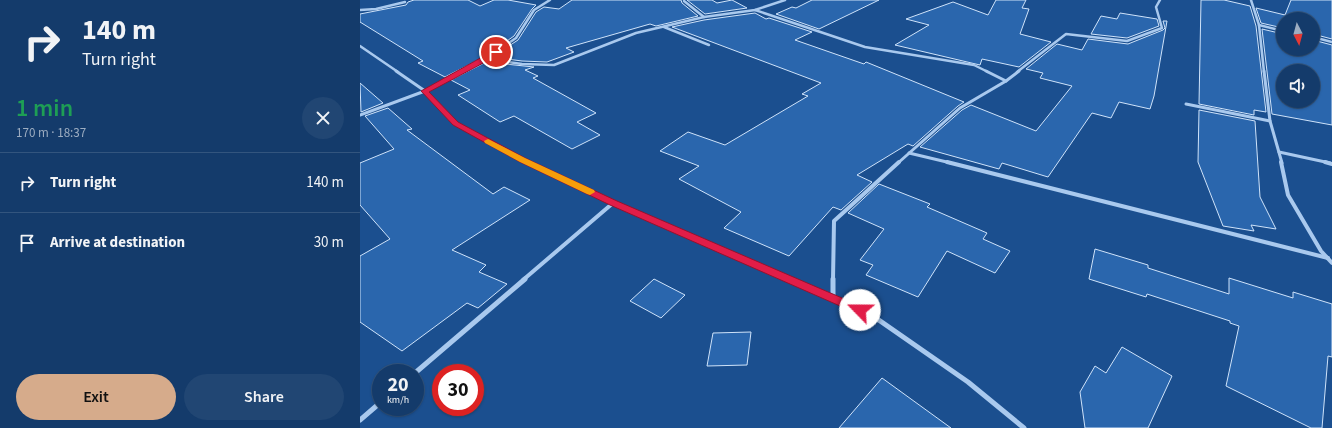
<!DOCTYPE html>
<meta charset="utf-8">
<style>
:root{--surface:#143b6b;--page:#214673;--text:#f1f3f6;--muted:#9dadc1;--line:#33557e;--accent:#d6ab8b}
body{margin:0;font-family:"Source Sans 3",sans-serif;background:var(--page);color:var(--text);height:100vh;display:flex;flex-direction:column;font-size:15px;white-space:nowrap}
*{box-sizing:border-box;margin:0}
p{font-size:13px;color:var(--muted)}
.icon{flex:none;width:22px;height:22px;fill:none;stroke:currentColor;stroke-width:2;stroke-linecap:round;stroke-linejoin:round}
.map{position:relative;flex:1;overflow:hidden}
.panel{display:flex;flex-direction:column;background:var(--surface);width:360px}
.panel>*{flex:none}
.guide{background:#143b6b;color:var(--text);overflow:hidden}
.needle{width:26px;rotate:174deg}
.buttons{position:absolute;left:916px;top:12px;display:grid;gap:8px}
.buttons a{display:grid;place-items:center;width:44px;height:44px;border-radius:50%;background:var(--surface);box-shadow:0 1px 3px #0004,0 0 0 1px var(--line);font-size:20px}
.speed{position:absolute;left:12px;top:364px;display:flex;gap:8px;font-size:20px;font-weight:700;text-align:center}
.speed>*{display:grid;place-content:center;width:52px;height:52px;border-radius:50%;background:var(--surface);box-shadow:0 1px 3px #0004,0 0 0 1px var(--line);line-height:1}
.speed small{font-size:10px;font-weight:400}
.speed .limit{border:6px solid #d22;background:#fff;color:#111}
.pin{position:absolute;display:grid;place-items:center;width:34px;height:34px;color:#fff;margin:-17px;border:2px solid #fff;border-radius:50%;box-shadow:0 1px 4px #0007}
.me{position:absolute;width:44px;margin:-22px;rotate:293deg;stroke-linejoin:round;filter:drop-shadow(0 0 3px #0008)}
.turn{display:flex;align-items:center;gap:14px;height:84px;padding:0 16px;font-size:18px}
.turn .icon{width:52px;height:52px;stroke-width:2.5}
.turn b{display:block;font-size:28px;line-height:34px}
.round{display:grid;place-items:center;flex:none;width:42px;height:42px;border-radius:21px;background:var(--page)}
.summary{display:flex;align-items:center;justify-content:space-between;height:68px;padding:0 16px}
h1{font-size:24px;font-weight:600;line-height:30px;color:#1e9e55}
.action{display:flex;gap:8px;margin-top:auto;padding:8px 16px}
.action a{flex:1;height:46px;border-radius:24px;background:var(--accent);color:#111;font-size:16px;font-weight:600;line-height:46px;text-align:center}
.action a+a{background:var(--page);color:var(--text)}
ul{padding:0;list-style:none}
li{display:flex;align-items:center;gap:12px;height:60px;padding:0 16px;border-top:1px solid var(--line)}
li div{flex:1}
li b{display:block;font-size:15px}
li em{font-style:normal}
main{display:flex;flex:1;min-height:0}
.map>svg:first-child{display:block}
.building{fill:#2a66ad;stroke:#cfe3fa;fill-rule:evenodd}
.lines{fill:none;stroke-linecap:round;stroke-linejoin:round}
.street-far3{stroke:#a9c9ee;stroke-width:2.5}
.street-far2{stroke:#a9c9ee;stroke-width:3}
.street-far1{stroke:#a9c9ee;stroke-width:4}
.street{stroke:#a9c9ee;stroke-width:5}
.route{fill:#e11d48;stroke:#92132f}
.slow{fill:#f59e0b}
</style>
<main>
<section class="panel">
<div class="guide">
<div class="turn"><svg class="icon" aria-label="right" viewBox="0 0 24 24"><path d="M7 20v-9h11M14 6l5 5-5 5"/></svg><div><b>140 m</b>Turn right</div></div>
</div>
<div class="summary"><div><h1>1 min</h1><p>170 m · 18:37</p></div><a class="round"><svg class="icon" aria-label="close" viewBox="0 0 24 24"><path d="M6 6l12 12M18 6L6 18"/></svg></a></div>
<ul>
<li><svg class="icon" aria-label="right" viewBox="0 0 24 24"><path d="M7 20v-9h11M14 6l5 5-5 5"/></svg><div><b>Turn right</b></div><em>140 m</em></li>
<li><svg class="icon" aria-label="arrive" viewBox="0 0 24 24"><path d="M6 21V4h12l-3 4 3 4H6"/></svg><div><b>Arrive at destination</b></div><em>30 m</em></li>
</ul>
<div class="action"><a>Exit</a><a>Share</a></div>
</section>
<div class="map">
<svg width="972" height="428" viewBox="0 0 972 428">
<rect width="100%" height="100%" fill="#1b4f8f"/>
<g class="building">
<path d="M54,0h54l12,6 14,-6h14l28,5 -4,4 -18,27 -30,21 -39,20 -27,-14 5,-2 -63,-39v-8l46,-9 2,-3z"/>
<path d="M212,0h109l1,3 16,13 -42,10 -6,-2 -84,24 8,4 -27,10 -25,-1 -30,-4 26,-17 18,-28 8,-5 15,2z"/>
<path d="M327,0h25l5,3 15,-3 15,8 -42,6z"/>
<path d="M452,0h67l-60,29 -43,-15 16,-7 4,1z"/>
<path d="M636,0h30l-4,8 7,1 -9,25 31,8 -32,25 -37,-8 -2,6 -85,-20 34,-20 -23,-6 47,-17 35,13z"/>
<path d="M841,0h23l26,6 6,20 10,86 -12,-2v5l-55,-11z"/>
<path d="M931,0h41v39l-19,-5v-15h-30v9l-22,-5 -5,-15 29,7z"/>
<path d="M395,13l11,6 3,-1 43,14 -17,8 69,24 2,-2 98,40 -6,4 -45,40 -5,-2 -51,31 15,7 -31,28 -8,-3 -44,49 -65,-28 17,-16 -62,-33 20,-13 -39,-15 28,-19 37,13 83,-49 -6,-2 19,-11 -149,-56 32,-7z"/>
<path d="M760,13l37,6 2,7 -32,12 -36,-4 10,-18 16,3z"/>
<path d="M803,21h4l-13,75 -4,13 -31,-7 -8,16 -19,-5 -44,64 -46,-14 -3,6 -79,-22 42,-37 9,-5 65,26 36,-45 -32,-8 3,-5 -17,-4 31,-25 25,6 6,-11 40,5 35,-14 2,-2z"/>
<path d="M902,29l21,5v15h30v-9l19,5v80l-60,-11zM923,71h30v30h-30z"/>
<path d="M126,62l48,5 -9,3 13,6 -5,2 63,35 -19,9 23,13 -28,14 -58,-33 -14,6 -42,-27 12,-5 -19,-10z"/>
<path d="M0,83l23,20 -22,9z"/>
<path d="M28,108l24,21 -5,1 86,64 11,-7 26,13 -78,50 34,15 -7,7 28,12 -29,24 -11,-5 -65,48 -42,-29v-66l30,-17 -30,-34v-42l34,-14 -29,-33z"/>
<path d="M839,110l56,11 5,76 16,32 -25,-4 3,6 -31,-5 -25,-64z"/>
<path d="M519,184l51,20 -3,3 60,26 -4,6 27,12 -15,22 -48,-22 -29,46 -52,-22 7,-10 -13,-5 24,-31 -36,-16z"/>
<path d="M735,249l53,16v3l81,26v-16l64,20v-6l39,12v53l-4,-1 -6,72h-11l-85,-42 13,-60 -9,-3v-2l-83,-27 -1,3 -57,-18z"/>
<path d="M294,279l31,16 -24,23 -31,-17z"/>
<path d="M391,332l-4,33 -40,1 6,-33z"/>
<path d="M762,347l50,29 -24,52h-63l-5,-36 15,-26 11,7z"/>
<path d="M522,378l69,50h-112z"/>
</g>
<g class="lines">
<g class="street-far3">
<path d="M891,0l8,25 5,47"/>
<path d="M324,1l20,16"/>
<path d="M0,10l16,-1 29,-7"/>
<path d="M395,10l110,37 109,18 14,7"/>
<path d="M899,25l24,6"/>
<path d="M304,27l45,18"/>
<path d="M953,37l19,5"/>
<path d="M0,46l38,26"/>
<path d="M125,59l37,5 32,1 82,-32 68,-16 51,-7 30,-10"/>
<path d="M100,72l25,-13 31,-21 18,-28 16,-10"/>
<path d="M657,72l49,-38 61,7 35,-13 -6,-21 4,-7"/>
</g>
<g class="street-far2">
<path d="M36,71l29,20 30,33 74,39"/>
<path d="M626,71l20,10"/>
<path d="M904,71l6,50 12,42"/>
<path d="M826,104l84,17"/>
<path d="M0,115l65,-24 37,-20"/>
<path d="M919,152l51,11"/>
<path d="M549,153l42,10"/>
<path d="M538,163l62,-55 46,-27 13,-10"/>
</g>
<g class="street-far1">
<path d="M167,162l86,41 177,77"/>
<path d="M587,162l381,96"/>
<path d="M921,162l7,33 33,56 11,12"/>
<path d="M965,162l7,2"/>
<path d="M163,280l90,-77"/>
<path d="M473,280l1,-59 65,-59"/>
</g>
<g class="street">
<path d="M428,279l85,37 95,66 56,46"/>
<path d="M473,299v-20"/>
<path d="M55,373l110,-94"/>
<path d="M0,420l21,-18"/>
</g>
</g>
<path class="route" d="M133,51l5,1 -11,9 -58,31 29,30 67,36 92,43 246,106 2,3 -2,3 -3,2 -4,-2 -246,-108 -90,-43 -67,-37 -32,-34z"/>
<path class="slow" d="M128,139l37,19 69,32 1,2 -5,3 -3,-1 -67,-32 -35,-19 -1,-2z"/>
</svg>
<div class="buttons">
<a><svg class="needle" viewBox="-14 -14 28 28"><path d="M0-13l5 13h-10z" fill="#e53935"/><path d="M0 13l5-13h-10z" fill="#9dadc1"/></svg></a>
<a><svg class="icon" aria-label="sound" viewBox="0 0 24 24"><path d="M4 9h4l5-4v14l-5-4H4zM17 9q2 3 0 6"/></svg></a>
</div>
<div class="speed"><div>20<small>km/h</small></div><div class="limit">30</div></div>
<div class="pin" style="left:136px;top:52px;background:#d93025"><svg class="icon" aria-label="arrive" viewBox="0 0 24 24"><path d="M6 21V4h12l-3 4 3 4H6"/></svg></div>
<svg class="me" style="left:500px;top:310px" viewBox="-20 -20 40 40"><circle r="19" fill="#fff"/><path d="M0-13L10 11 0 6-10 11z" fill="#e11d48"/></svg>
</div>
</main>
